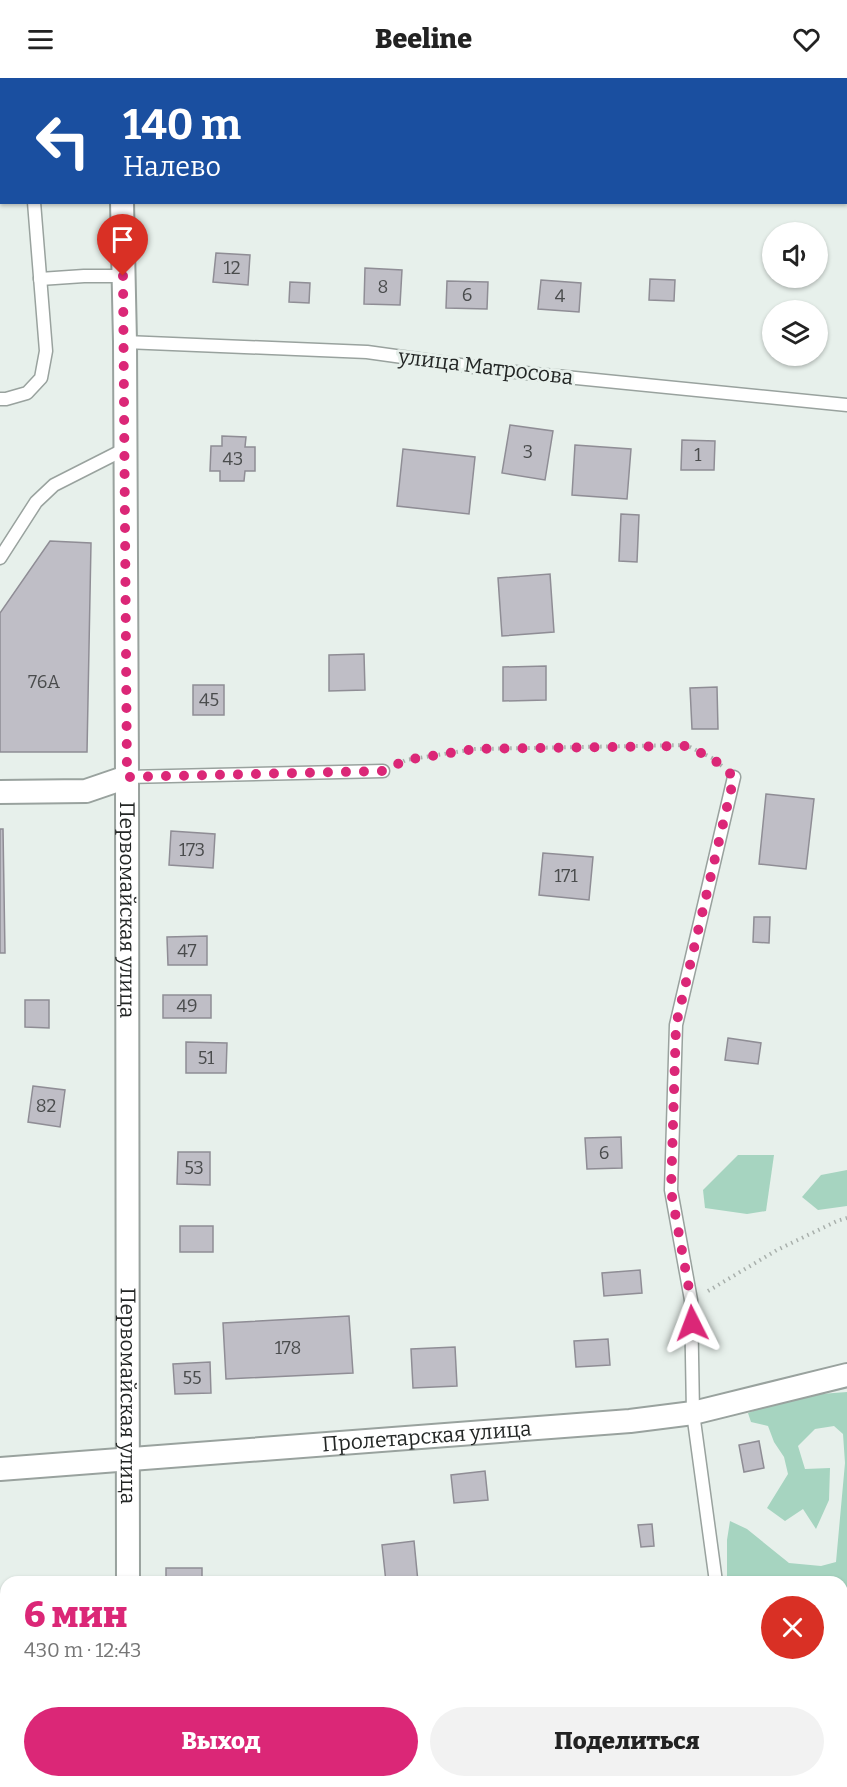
<!DOCTYPE html>
<html lang="ru">
<meta charset="utf-8">
<style>
:root{--surface:#fff;--page:#f2f2f2;--text:#222;--muted:#767676;--accent:#db2777}
body{margin:0;font-family:Bitter,serif;background:var(--page);color:var(--text);height:100vh;display:flex;flex-direction:column;font-size:22px;white-space:nowrap}
*{box-sizing:border-box;margin:0}
p{font-size:20px;color:var(--muted)}
.icon{flex:none;width:33px;height:33px;fill:none;stroke:currentColor;stroke-width:2;stroke-linecap:round;stroke-linejoin:round}
.map{position:relative;flex:1;overflow:hidden}
.panel{position:absolute;left:0px;top:1498px;width:848px;height:212px;display:flex;flex-direction:column;background:var(--surface);border-radius:18px 18px 0 0;box-shadow:0 2px 4px #0004}
.panel>*{flex:none}
.top-card{position:absolute;left:0px;top:0px;width:848px;height:126px;box-shadow:0 2px 4px #0004;background:#1a4fa0;color:#fff;overflow:hidden}
.tools{position:absolute;left:762px;top:144px;display:grid;gap:12px}
.tools a{display:grid;place-items:center;width:66px;height:66px;border-radius:50%;background:var(--surface);box-shadow:0 2px 4px #0004;font-size:30px}
.pin{position:absolute;display:grid;place-items:center;width:51px;height:51px;color:#fff;margin:-62px -26px;border-radius:50% 50% 50% 0;rotate:-45deg;box-shadow:0 0 6px #0007}
.pin .icon{rotate:45deg}
.me{position:absolute;width:66px;margin:-33px;rotate:357deg;stroke-linejoin:round;filter:drop-shadow(0 0 4px #0008)}
.turn{display:flex;align-items:center;gap:21px;height:126px;padding:0 24px;font-size:27px}
.turn .icon{width:78px;height:78px;stroke-width:2.5}
.turn b{display:block;font-size:42px;line-height:51px}
.round{display:grid;place-items:center;flex:none;width:63px;height:63px;border-radius:32px;background:var(--page)}
.summary{display:flex;align-items:center;justify-content:space-between;height:102px;padding:0 24px}
h1{font-size:36px;font-weight:800;line-height:45px;color:var(--accent)}
.primary-button{display:flex;gap:12px;margin-top:auto;padding:12px 24px}
.primary-button a{flex:1;height:69px;border-radius:36px;background:var(--accent);color:#fff;font-size:24px;font-weight:800;line-height:69px;text-align:center}
.primary-button a+a{background:var(--page);color:var(--text)}
header{display:flex;justify-content:space-between;align-items:center;height:78px;padding:0 24px;background:var(--surface);font-size:27px;font-weight:800}
.map>svg:first-child{display:block}
.green{fill:#a6d4c0}
.building{fill:#bfbec6;stroke:#8f8d95;stroke-width:1.5}
.lines{fill:none;stroke-linecap:round;stroke-linejoin:round}
.service-casing{stroke:#99a29e;stroke-width:15}
.minor-casing{stroke:#99a29e;stroke-width:26}
.path{stroke:#a9b0ac;stroke-width:4;stroke-dasharray:1.5 4.5;stroke-linecap:butt}
.service{stroke:#fff;stroke-width:12}
.minor{stroke:#fff;stroke-width:22}
.route{stroke:#db2777;stroke-width:10;stroke-dasharray:0 18}
.labels{text-anchor:middle;dominant-baseline:central;stroke-width:6;stroke-linejoin:round;paint-order:stroke}
.number-label{font-size:18px;fill:#4a4c4d}
.street-label{font-size:21px;fill:#232625;stroke:#e7f0eb}
</style>
<header><svg class="icon" aria-label="menu" viewBox="0 0 24 24"><path d="M4 6h16M4 12h16M4 18h16"/></svg>Beeline<svg class="icon" aria-label="heart" viewBox="0 0 24 24"><path d="M12 20l-8-8c-3-5 5-10 8-4 3-6 11-1 8 4z"/></svg></header>
<div class="map">
<svg width="847" height="1709" viewBox="0 0 847 1709">
<rect width="100%" height="100%" fill="#e7f0eb"/>
<g class="green">
<path d="M738,1077h36l-8,56 -19,3 -42,-6 -2,-18z"/>
<path d="M847,1092v36l-29,4 -16,-13 19,-22z"/>
<path d="M847,1314v395h-8l-1,-5h4v-200h-115v-42l3,-19 17,8 42,34 32,3 15,-4 9,-99 -2,-29 -9,-8 -19,3 -17,17 7,23 25,-1 -1,32 -13,29 -13,-20 -18,12 -18,-13 21,-34 -4,-17 -10,-15 -6,-16 -17,-4 -3,-9 28,-11 31,-7z"/>
</g>
<g class="building">
<path d="M216,175l34,2 -2,30 -35,-3z"/>
<path d="M365,190l37,2 -2,35 -36,-1z"/>
<path d="M650,201l25,1 -1,21 -25,-1z"/>
<path d="M541,202l40,3 -2,29 -41,-3z"/>
<path d="M447,203l41,1 -1,27 -41,-1z"/>
<path d="M290,204l20,1 -1,20 -20,-1z"/>
<path d="M510,347l43,6 -8,49 -43,-7z"/>
<path d="M222,358l24,1 -1,10h10v24h-10l-1,10h-24v-10h-10l1,-25h11z"/>
<path d="M682,362l33,1 -1,29h-33z"/>
<path d="M575,367l56,4 -4,50 -55,-4z"/>
<path d="M403,371l72,8 -6,57 -72,-8z"/>
<path d="M621,436l18,1 -2,47 -18,-1z"/>
<path d="M50,463l41,2 -4,209h-87v-139z"/>
<path d="M550,496l4,58 -52,4 -4,-58z"/>
<path d="M364,576l1,36 -36,1v-36z"/>
<path d="M546,588v34l-43,1v-34z"/>
<rect x="193" y="607" width="31" height="30"/>
<path d="M717,609l1,42h-26l-2,-41z"/>
<path d="M766,716l48,5 -8,70 -47,-5z"/>
<path d="M0,751h3l2,124h-5z"/>
<path d="M171,753l44,3 -2,34 -44,-3z"/>
<path d="M543,775l50,4 -4,43 -50,-5z"/>
<path d="M754,839h16l-1,26 -16,-1z"/>
<path d="M207,858v29h-39l-1,-28z"/>
<rect x="163" y="917" width="48" height="23"/>
<path d="M25,922h24v28l-24,-1z"/>
<path d="M728,960l33,5 -3,21 -33,-4z"/>
<path d="M186,964l41,1 -1,30h-40z"/>
<path d="M33,1008l32,4 -5,37 -32,-5z"/>
<path d="M621,1059l1,31 -35,1 -2,-31z"/>
<path d="M178,1074h32v33l-33,-1z"/>
<rect x="180" y="1148" width="33" height="26"/>
<path d="M640,1192l2,23 -38,3 -2,-23z"/>
<path d="M349,1238l4,57 -127,6 -3,-56z"/>
<path d="M608,1261l2,26 -34,2 -2,-26z"/>
<path d="M455,1269l2,39 -44,2 -2,-39z"/>
<path d="M210,1284l1,31 -36,1 -2,-30z"/>
<path d="M759,1363l5,27 -20,4 -5,-27z"/>
<path d="M485,1393l3,29 -34,3 -3,-28z"/>
<path d="M652,1446l2,22 -13,1 -3,-22z"/>
<path d="M414,1463l4,41h-32l-4,-37z"/>
<rect x="166" y="1490" width="36" height="14"/>
<rect x="167" y="1704" width="46" height="5"/>
<path d="M606,1704h41v5h-40z"/>
<rect x="803" y="1704" width="27" height="5"/>
</g>
<g class="lines">
<g class="service-casing">
<g id="service">
<path d="M0,18l2,1"/>
<path d="M40,201l44,-3h39"/>
<path d="M125,264l242,10 129,18 351,35"/>
<path d="M0,321h6l21,-6 14,-15 5,-27 -12,-149"/>
<path d="M0,480l36,-56 18,-17 71,-36"/>
<path d="M127,699l256,-6"/>
<path d="M716,1504l-23,-169 -2,-113 -20,-110 5,-165 58,-248"/>
<path d="M739,1704v5"/>
</g>
</g>
<g class="minor-casing">
<g id="minor">
<path d="M120,0v2"/>
<path id="s1" d="M122,124l3,140 2,435 1,805"/>
<path d="M0,714l86,-1 41,-14"/>
<path id="s2" d="M0,1391l630,-48 63,-8 154,-38"/>
<path d="M127,1709v-5"/>
</g>
</g>
<g class="path">
<path d="M398,686l8,-4 69,-11 211,-4 26,13 10,8"/>
<path d="M708,1213l69,-41 60,-29 10,-3"/>
</g>
<use href="#service" class="service"/>
<use href="#minor" class="minor"/>
</g>
<g class="lines">
<path class="route" d="M123,198l4,501 256,-6 23,-11 69,-11 211,-3 26,12 22,19 -58,248 -5,166 20,109 1,23"/>
</g>
<g class="labels">
<g class="number-label">
<text x="232" y="190">12</text>
<text x="383" y="209">8</text>
<text x="467" y="217">6</text>
<text x="560" y="218">4</text>
<text x="528" y="374">3</text>
<text x="698" y="377">1</text>
<text x="233" y="381">43</text>
<text x="44" y="604">76А</text>
<text x="209" y="622">45</text>
<text x="192" y="772">173</text>
<text x="566" y="798">171</text>
<text x="187" y="873">47</text>
<text x="187" y="928">49</text>
<text x="206" y="980">51</text>
<text x="46" y="1028">82</text>
<text x="604" y="1075">6</text>
<text x="194" y="1090">53</text>
<text x="288" y="1270">178</text>
<text x="192" y="1300">55</text>
</g>
<g class="street-label">
<text transform="translate(486 289) rotate(7)">улица Матросова</text>
<text stroke="none"><textPath href="#s1" startOffset="708">Первомайская улица</textPath></text>
<text stroke="none"><textPath href="#s1" startOffset="1194">Первомайская улица</textPath></text>
<text stroke="none"><textPath href="#s2" startOffset="428">Пролетарская улица</textPath></text>
</g>
</g>
</svg>
<div class="tools">
<a><svg class="icon" aria-label="sound" viewBox="0 0 24 24"><path d="M4 9h4l5-4v14l-5-4H4zM17 9q2 3 0 6"/></svg></a>
<a><svg class="icon" aria-label="layers" viewBox="0 0 24 24"><path d="M12 4l9 5-9 5-9-5zM3 14l9 5 9-5"/></svg></a>
</div>
<div class="pin" style="left:123px;top:198px;background:#d93025"><svg class="icon" aria-label="arrive" viewBox="0 0 24 24"><path d="M6 21V4h12l-3 4 3 4H6"/></svg></div>
<svg class="me" style="left:692px;top:1245px" viewBox="-20 -20 40 40"><path d="M0-17L14 15 0 8-14 15z" fill="#db2777" stroke="#fff" stroke-width="4"/></svg>
<div class="top-card">
<div class="turn"><svg class="icon" aria-label="left" viewBox="0 0 24 24"><path d="M17 20v-9H6M10 6l-5 5 5 5"/></svg><div><b>140 m</b>Налево</div></div>
</div>
<section class="panel">
<div class="summary"><div><h1>6 мин</h1><p>430 m · 12:43</p></div><a class="round" style="background:#d93025;color:#fff"><svg class="icon" aria-label="close" viewBox="0 0 24 24"><path d="M6 6l12 12M18 6L6 18"/></svg></a></div>
<div class="primary-button"><a>Выход</a><a>Поделиться</a></div>
</section>
</div>
